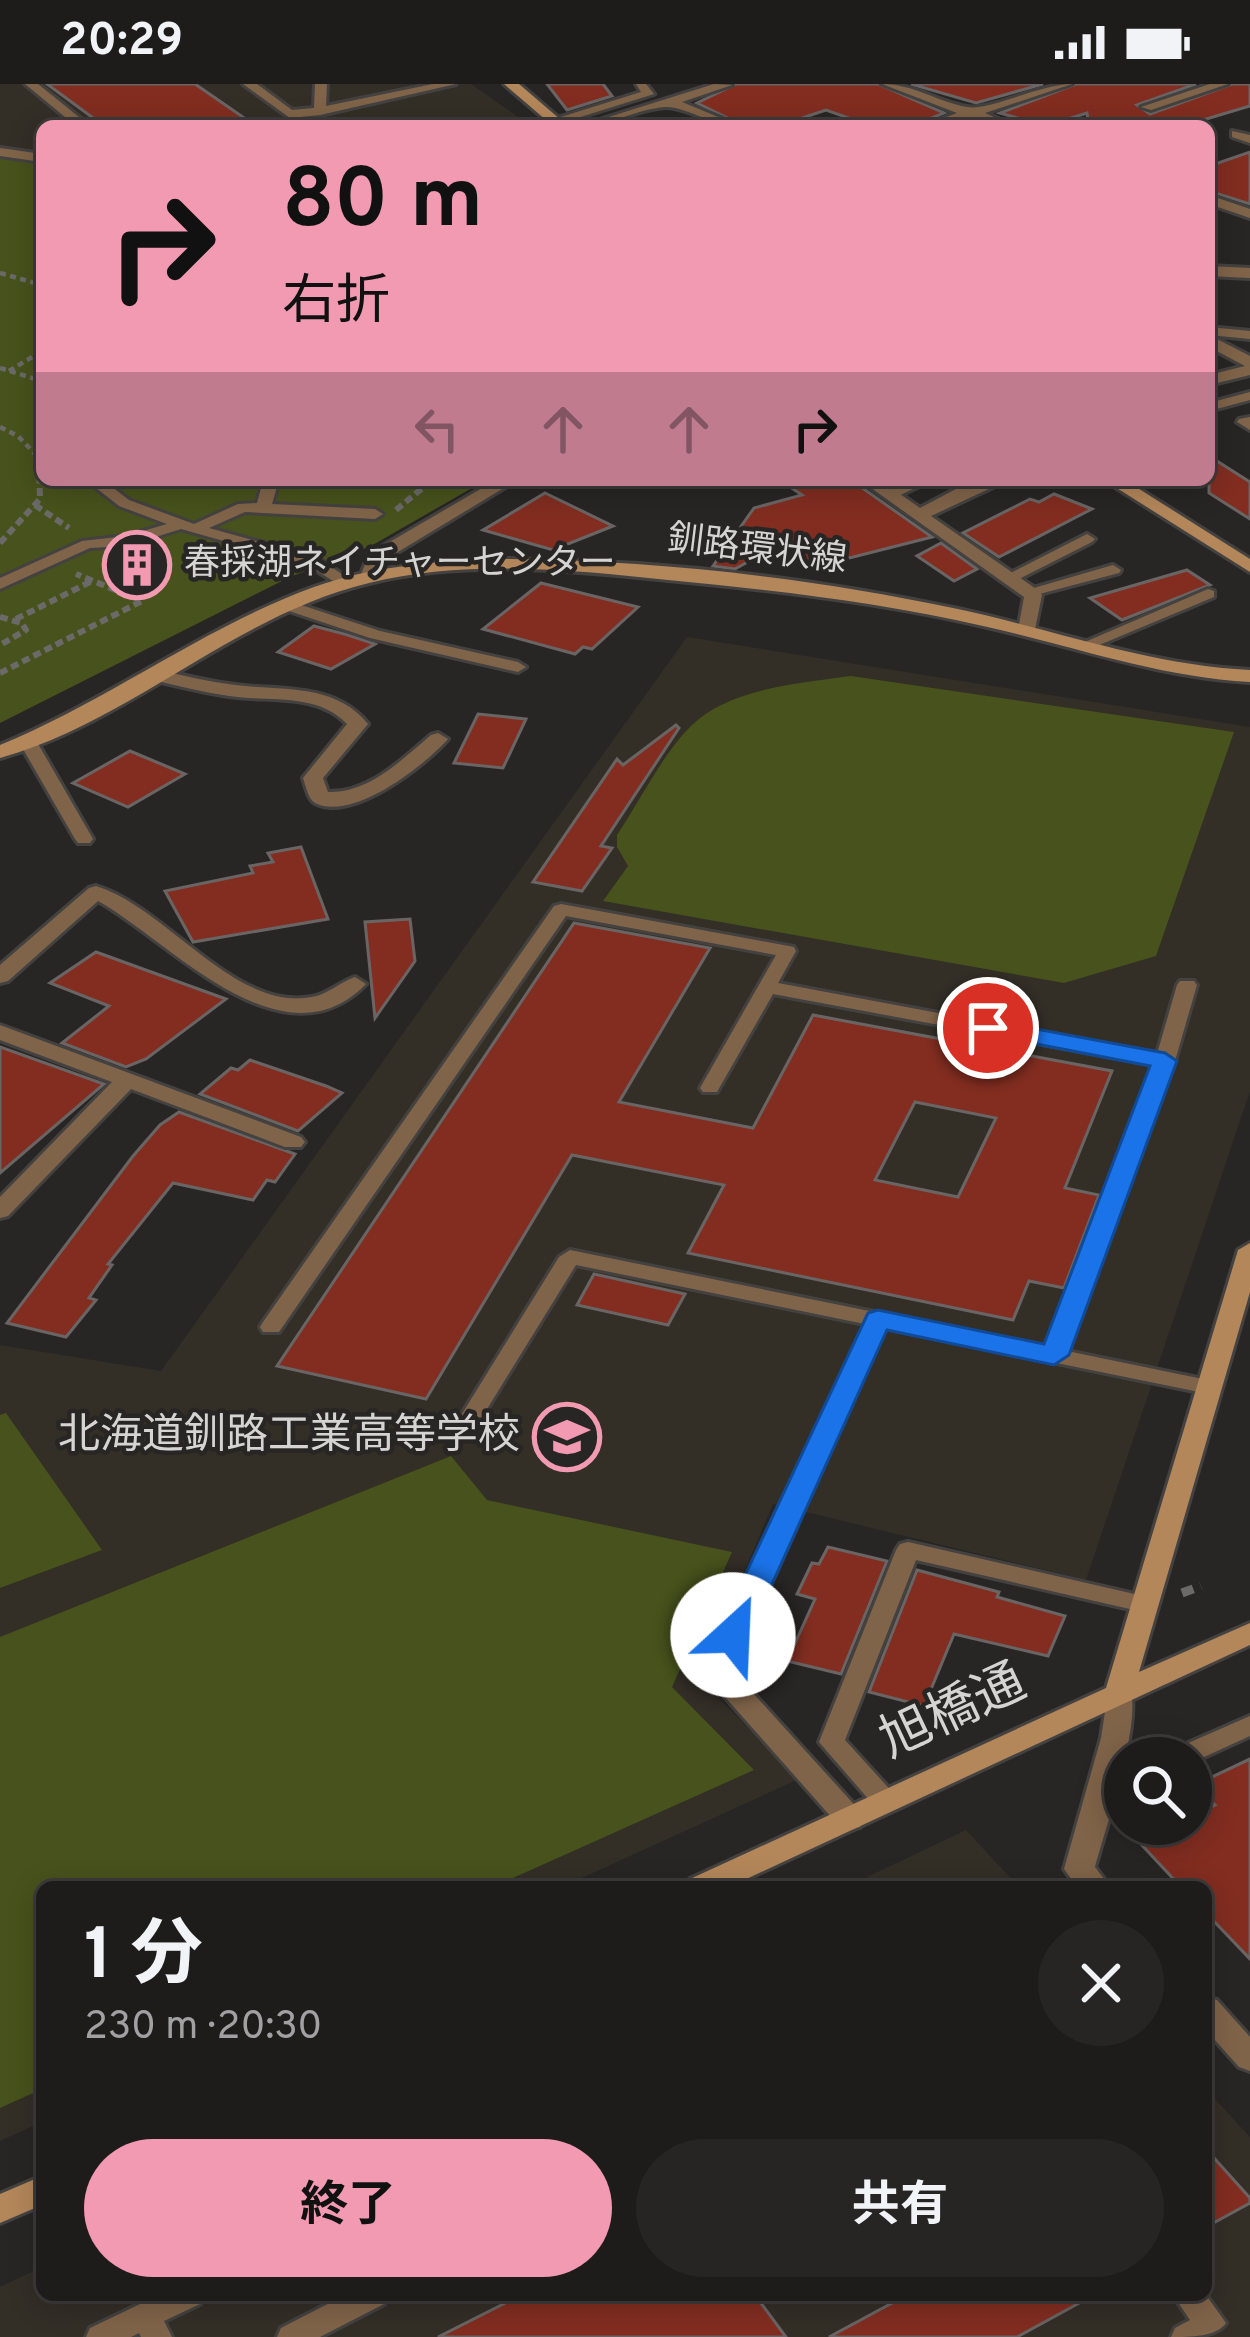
<!DOCTYPE html>
<html lang="ja">
<meta charset="utf-8">
<style>
:root{--surface:#1e1c1b;--page:#262524;--text:#f1f3f6;--muted:#a1a1a3;--line:#3c3a3a;--accent:#f19ab2}
body{margin:0;font-family:Overpass,"Noto Sans JP",sans-serif;background:var(--page);color:var(--text);height:100vh;display:flex;flex-direction:column;font-size:45px;white-space:nowrap}
*{box-sizing:border-box;margin:0}
p{font-size:39px;color:var(--muted)}
.icon{flex:none;width:66px;height:66px;fill:none;stroke:currentColor;stroke-width:2;stroke-linecap:round;stroke-linejoin:round}
.map{position:relative;flex:1;overflow:hidden}
.side{position:absolute;left:36px;top:1797px;width:1176px;height:420px;display:flex;flex-direction:column;background:var(--surface);border-radius:18px;box-shadow:0 6px 30px #0003,0 0 0 3px var(--line)}
.side>*{flex:none}
.hud{position:absolute;left:36px;top:36px;width:1179px;height:366px;border-radius:18px;box-shadow:0 6px 30px #0003,0 0 0 3px var(--line);background:#f19ab2;color:#111;overflow:hidden}
.controls{position:absolute;left:1104px;top:1653px;display:grid;gap:24px}
.controls a{display:grid;place-items:center;width:108px;height:108px;border-radius:50%;background:var(--surface);box-shadow:0 6px 30px #0003,0 0 0 3px var(--line);font-size:60px}
.pin{position:absolute;display:grid;place-items:center;width:102px;height:102px;color:#fff;margin:-51px;border:6px solid #fff;border-radius:50%;box-shadow:0 3px 12px #0007}
.me{position:absolute;width:132px;margin:-66px;rotate:25deg;stroke-linejoin:round;filter:drop-shadow(0 0 9px #0008)}
.turn{display:flex;align-items:center;gap:42px;height:252px;padding:0 48px;font-size:54px}
.turn .icon{width:156px;height:156px;stroke-width:2.5}
.turn b{display:block;font-size:84px;line-height:102px}
.lanes{display:flex;align-items:center;height:114px;padding:0 48px;background:#0003;justify-content:center;gap:60px;direction:ltr}
.lanes .off{opacity:.35}
.round{display:grid;place-items:center;flex:none;width:126px;height:126px;border-radius:63px;background:var(--page)}
.overview{display:flex;align-items:center;justify-content:space-between;height:204px;padding:0 48px}
h1{font-size:72px;font-weight:700;line-height:90px}
.button{display:flex;gap:24px;margin-top:auto;padding:24px 48px}
.button a{flex:1;height:138px;border-radius:72px;background:var(--accent);color:#111;font-size:48px;font-weight:700;line-height:138px;text-align:center}
.button a+a{background:var(--page);color:var(--text)}
.status{display:flex;justify-content:space-between;align-items:center;height:84px;padding:0 60px;background:var(--surface);direction:ltr}
.status svg{height:33px;fill:currentColor}
.map>svg:first-child{display:block}
.built{fill:#332e26}
.green{fill:#48521c}
.building{fill:#822d20;stroke:#696564;stroke-width:3;fill-rule:evenodd}
.lines{fill:none;stroke-linecap:round;stroke-linejoin:round}
.lane-casing{stroke:#444240;stroke-width:6}
.street-casing{stroke:#444240;stroke-width:6}
.secondary-casing{stroke:#444240;stroke-width:6}
.path-far2{stroke:#6c6a68;stroke-width:4.5;stroke-dasharray:6 4.5;stroke-linecap:butt}
.path-far1{stroke:#6c6a68;stroke-width:6;stroke-dasharray:8 4.5;stroke-linecap:butt}
.path{stroke:#6c6a68;stroke-width:9;stroke-dasharray:12 8;stroke-linecap:butt}
.lane{fill:#806449;fill-rule:evenodd}
.street{fill:#806449;fill-rule:evenodd}
.secondary{fill:#b4875a;fill-rule:evenodd}
.route{fill:#1a73e8;stroke:#114b97;stroke-width:3}
.labels{text-anchor:middle;dominant-baseline:central;stroke-width:9;stroke-linejoin:round;paint-order:stroke}
.far-street-label{font-size:36px;fill:#d5d4d2;stroke:#282624}
.far-poi-label{font-size:36px;fill:#d5d4d2;stroke:#282624;text-anchor:start}
.poi-label{font-size:42px;fill:#d5d4d2;stroke:#282624;text-anchor:end}
.near-street-label{font-size:51px;fill:#d5d4d2;stroke:#282624}
</style>
<div class="status"><b>20:29</b><svg viewBox="0 0 49 12"><path d="M0 12V9h3v3zM5 12V6h3v6zM10 12V3h3v9zM15 12V0h3v12zM26 1h20v11H26zM47 4h2v5h-2z"/></svg></div>
<div class="map">
<svg width="1250" height="2253" viewBox="0 0 1250 2253">
<rect width="100%" height="100%" fill="#282624"/>
<g class="built">
<path d="M0,0h471l60,42h-489v26l-42,-4z"/>
<path d="M687,553l563,90v364l-164,489 -313,-76 -74,174 100,101 -237,108h-520v235l-42,19v-796l161,26z"/>
<path d="M966,1746l53,57h-173z"/>
<path d="M1206,2005l44,48v200h-1250v-50l42,-20v28h1164z"/>
</g>
<g class="green">
<path d="M0,71l42,3v322h444l-115,66 -81,31 -290,146z"/>
<path d="M851,592l383,56 -78,224 -92,27 -461,-82 25,-35 -11,-19v-12c22,-33 47,-83 74,-109 38,-38 110,-43 160,-50z"/>
<path d="M6,1329l96,137 -102,38v-173z"/>
<path d="M451,1372l36,44 245,52 -60,135 82,83 -261,117h-451v202l-42,19v-471z"/>
</g>
<g class="building">
<path d="M47,0h148l61,42h-152z"/>
<path d="M547,0h56l9,12 -45,14z"/>
<path d="M736,0h142l66,29 -31,13h-42l-45,-16 -48,16h-34l-47,-23z"/>
<path d="M911,0h132l-67,19z"/>
<path d="M1076,0h120l-59,21 13,9 82,-30h18v22l-67,20h-94l-2,-13 -41,13 -46,-13z"/>
<path d="M1250,68v52l-41,-13v-25z"/>
<path d="M1209,372l41,26v37l-41,-26z"/>
<path d="M780,396h71l81,57 -118,30 -34,-23 -45,25 -22,-3 41,-58 48,-13z"/>
<path d="M545,409l68,33 -60,24 -70,-20z"/>
<path d="M1054,410l38,15 -93,48 -36,-24 67,-34 9,3z"/>
<path d="M941,459l36,26 -23,12 -37,-25z"/>
<path d="M1187,486l23,15 -88,35 -32,-22z"/>
<path d="M541,499l97,24 -46,42 -9,-2 -8,7 -92,-25z"/>
<path d="M314,542l34,9 27,9 -44,25 -53,-17z"/>
<path d="M478,630l48,5 -23,49 -49,-5z"/>
<path d="M676,641l3,3 -78,118 11,2 -30,43 -49,-9 84,-123 6,6z"/>
<path d="M130,667l55,23 -57,33 -55,-24z"/>
<path d="M301,763l27,72 -135,23 -28,-51 88,-18 -3,-7 23,-4 -5,-9z"/>
<path d="M410,835l5,42 -40,57 -10,-96z"/>
<path d="M574,839l136,25 -91,154 134,26 60,-113 299,56 -47,117 34,7 -35,93 -35,-7 -16,39 -325,-67 36,-68 -152,-30 -146,244 -149,-33zM915,1018l81,16 -38,79 -83,-17z"/>
<path d="M96,868l130,47 -80,60 -20,8 -64,-24 47,-37 -59,-23z"/>
<path d="M0,963l104,37 -104,89z"/>
<path d="M250,976l76,26 16,7 -44,38 -98,-37 31,-26 7,2z"/>
<path d="M179,1028l116,42 -20,28 -8,-2 -14,20 -80,-17 -65,81 4,1 -23,33 7,2 -30,37 -59,-14 126,-167 27,-31z"/>
<path d="M594,1190l91,20 -17,31 -91,-20z"/>
<path d="M828,1463l59,14 -46,113 -54,-13 28,-62 -18,-5 15,-31 7,1z"/>
<path d="M917,1486l82,22 -2,5 68,19 -17,40 -94,-22 -30,72 -55,-14z"/>
<path d="M1250,1675v200l-44,-46v-26h-25l-43,-46 37,-17h16v-8l24,-11 -20,-20z"/>
<path d="M1206,2065l44,49v5l-44,24z"/>
<path d="M521,2211h234l31,42h-348z"/>
<path d="M907,2211h187l-77,42h-188z"/>
</g>
<g class="lines">
<g class="lane-casing">
<g id="lane">
<path d="M25,0h13l52,42h-14z"/>
<path d="M243,0h14l35,26 22,-2 1,-24h12l-1,22 107,-22h23l-136,31 -30,3z"/>
<path d="M636,0h10l8,10 -96,30 -10,-3 93,-29z"/>
<path d="M1210,0h18l-77,26 -10,-3z"/>
<path d="M1232,47l18,4v8l-18,-6z"/>
<path d="M0,64l42,6v8l-42,-6z"/>
<path d="M1209,243l41,4v8l-41,-4z"/>
<path d="M1250,308v8l-41,11v-8z"/>
<path d="M1250,333v13l-13,-8 2,-3z"/>
<path d="M86,396h17l26,20 65,24 44,-20 19,-1 6,-23h16l-7,24 103,5 8,5 -8,5 -130,-7 -36,16 109,30 34,23v6l-6,2 -40,-25 -125,-35 -54,17 -37,2 -90,41v-11l82,-37 44,-5 41,-12 -48,-18z"/>
<path d="M911,396h21l-38,18 -13,-3z"/>
<path d="M1087,450l8,5 -3,3 -77,39 -6,2 -8,-5z"/>
<path d="M1113,481l8,5 -2,3 -91,24 -8,-5z"/>
<path d="M1208,505l6,2v6l-122,51h-12l-2,-3z"/>
<path d="M289,517l91,30 138,31 8,5 -8,5 -148,-34 -87,-29 -2,-3z"/>
<path d="M28,653l9,5 56,97 -3,4h-12l-3,-4 -56,-97z"/>
<path d="M561,820l233,43 2,4 -18,32 379,71 20,-69 3,-4h14l3,4 -22,76 -108,290 150,31 3,5 -3,5 -8,2 -324,-66 -89,197 -4,6h-16l-4,-6 93,-201 -289,-59 -105,170h-16l-3,-5 107,-173 11,-7 476,97 108,-282 -381,-71 -56,98h-14l-3,-4 76,-133 -210,-39 -287,416h-16l-3,-5 3,-5 291,-416z"/>
<path d="M908,1458l235,54 9,2 3,6 -3,6 -9,2 -227,-52 -71,180 50,55 4,7 -4,7 -9,3 -9,-3 -58,-67 77,-192 4,-6z"/>
<path d="M1250,1632v20l-59,27v-5h-25l4,-7z"/>
<path d="M159,2211h45l-4,9 -36,17 8,16h-31l-2,-4 -8,4h-45l4,-9z"/>
<path d="M345,2211h43l-4,9 -64,33h-43l4,-9z"/>
<path d="M1173,2211h33l20,28c-10,14 -35,14 -55,14l4,-9 15,-8z"/>
</g>
</g>
<g class="street-casing">
<g id="street">
<path d="M714,0l18,1 -50,17 58,24c-28,0 -55,-20 -75,-19 -29,2 -54,19 -85,19z"/>
<path d="M882,0c32,0 55,18 85,23 23,4 73,-23 105,-23l-87,29 29,13c-15,0 -26,-6 -40,-7 -13,-2 -35,7 -51,7l34,-13z"/>
<path d="M1209,111l41,14v9l-41,-14z"/>
<path d="M1209,182l41,2v10l-41,-2z"/>
<path d="M1209,251l41,21v19l-41,10v-10l36,-9 -36,-19z"/>
<path d="M496,396h21l-134,81 -8,20h-12l-3,-4 9,-23z"/>
<path d="M860,396h20l40,28 53,-28h21l-1,7 -62,29 108,75 3,4 -8,39 -7,2 -9,-6 6,-33z"/>
<path d="M160,586c25,6 50,12 75,15 47,6 100,-2 133,39l-45,54 5,14c42,1 73,-32 103,-57l7,-2 10,6c-23,26 -95,83 -133,64 -7,-4 -9,-17 -12,-25l44,-54c-30,-32 -79,-22 -118,-28 -26,-4 -51,-10 -76,-16l-3,-4z"/>
<path d="M96,802c70,21 139,126 216,111 15,-2 28,-15 43,-20l11,7c-84,86 -196,-43 -268,-83l-90,80 -8,2v-18l89,-77z"/>
<path d="M0,941l301,112 4,5 -4,5h-16l-154,-58 -123,127 -8,2v-21l112,-115 -112,-42z"/>
<path d="M784,1432l10,3 3,6 -65,145 128,141 5,8 -5,8 -10,3 -10,-3 -137,-155 68,-147 3,-6z"/>
<path d="M1119,1599l10,3c15,32 -24,143 -34,181l15,20h-33l-13,-18 37,-131 8,-52z"/>
<path d="M1206,1913l11,3 33,37v34l-11,-4 -33,-37z"/>
</g>
</g>
<g class="secondary-casing">
<g id="secondary">
<path d="M504,0h15l49,42h-15z"/>
<path d="M1104,396h21l125,79v13z"/>
<path d="M487,475c155,0 315,17 466,49 100,21 195,57 297,62v12c-92,-5 -177,-36 -267,-56 -103,-24 -209,-36 -315,-46 -97,-10 -202,-21 -299,3 -134,32 -237,138 -369,175v-13c109,-45 204,-118 314,-158 56,-20 115,-25 173,-28z"/>
<path d="M1250,1159v49l-111,380 111,-49v22l-521,242h-43l4,-8 416,-191 132,-438z"/>
<path d="M42,2092v29l-42,18v-29z"/>
</g>
</g>
<g class="path-far2">
<path d="M0,189l42,12"/>
<path d="M0,284l42,13"/>
<path d="M9,287l33,-20"/>
<path d="M0,343l18,9 21,22v10"/>
</g>
<g class="path-far1">
<path d="M35,421l34,23"/>
<path d="M396,426l36,-30"/>
<path d="M0,459l40,-44 -1,-34"/>
<path d="M0,533l22,6 4,7 -26,15"/>
<path d="M16,535l76,-38"/>
<path d="M0,589l142,-72 -66,-27"/>
</g>
<path class="path" d="M1182,1509l19,-7"/>
<use href="#lane" class="lane"/>
<use href="#street" class="street"/>
<use href="#secondary" class="secondary"/>
</g>
<path class="route" d="M988,936l177,33 12,8 -108,294 -15,10 -167,-35 -138,305 -5,8h-22l-5,-8 151,-322 10,-3 166,34 106,-278 -171,-33 -4,-5 4,-5z"/>
<defs>
<g id="building-ring" transform="scale(3.45)"><circle r="9.5" fill="#282624" stroke="#f19ab2" stroke-width="1.5"/><path d="M-4-6H4V6H1V3H-1V6H-4ZM-2.5-4.3h1.7v1.8h-1.7ZM.8-4.3h1.7v1.8H.8ZM-2.5-1h1.7V.8h-1.7ZM.8-1h1.7V.8H.8Z" fill="#f19ab2"/></g>
<g id="school-ring" transform="scale(3.45)"><circle r="9.5" fill="#282624" stroke="#f19ab2" stroke-width="1.5"/><path d="M0-5L7-2L0 1L-7-2ZM-4 1L0 2.5L4 1V4Q0 6-4 4Z" fill="#f19ab2"/></g>
</defs>
<g fill-rule="evenodd">
<use href="#building-ring" x="137" y="481"/>
<use href="#school-ring" x="567" y="1353"/>
</g>
<g class="labels">
<g class="far-street-label">
<text transform="translate(757 467) rotate(7)">釧路環状線</text>
</g>
<g class="far-poi-label">
<text x="184" y="481">春採湖ネイチャーセンター</text>
</g>
<g class="poi-label">
<text x="520" y="1353">北海道釧路工業高等学校</text>
</g>
<g class="near-street-label">
<text transform="translate(954 1630) rotate(-25)">旭橋通</text>
</g>
</g>
</svg>
<div class="controls">
<a><svg class="icon" aria-label="search" viewBox="0 0 24 24"><circle cx="10" cy="10" r="6"/><path d="M15 15l6 6"/></svg></a>
</div>
<div class="pin" style="left:988px;top:944px;background:#d93025"><svg class="icon" aria-label="arrive" viewBox="0 0 24 24"><path d="M6 21V4h12l-3 4 3 4H6"/></svg></div>
<svg class="me" style="left:733px;top:1551px" viewBox="-20 -20 40 40"><circle r="19" fill="#fff"/><path d="M0-13L10 11 0 6-10 11z" fill="#1a73e8"/></svg>
<div class="hud">
<div class="turn"><svg class="icon" aria-label="right" viewBox="0 0 24 24"><path d="M7 20v-9h11M14 6l5 5-5 5"/></svg><div><b>80 m</b>右折</div></div>
<div class="lanes"><svg class="icon off" aria-label="left" viewBox="0 0 24 24"><path d="M17 20v-9H6M10 6l-5 5 5 5"/></svg><svg class="icon off" aria-label="ahead" viewBox="0 0 24 24"><path d="M12 20V5M6 11l6-6 6 6"/></svg><svg class="icon off" aria-label="ahead" viewBox="0 0 24 24"><path d="M12 20V5M6 11l6-6 6 6"/></svg><svg class="icon" aria-label="right" viewBox="0 0 24 24"><path d="M7 20v-9h11M14 6l5 5-5 5"/></svg></div>
</div>
<section class="side">
<div class="overview"><div><h1>1 分</h1><p>230 m · 20:30</p></div><a class="round"><svg class="icon" aria-label="close" viewBox="0 0 24 24"><path d="M6 6l12 12M18 6L6 18"/></svg></a></div>
<div class="button"><a>終了</a><a>共有</a></div>
</section>
</div>
